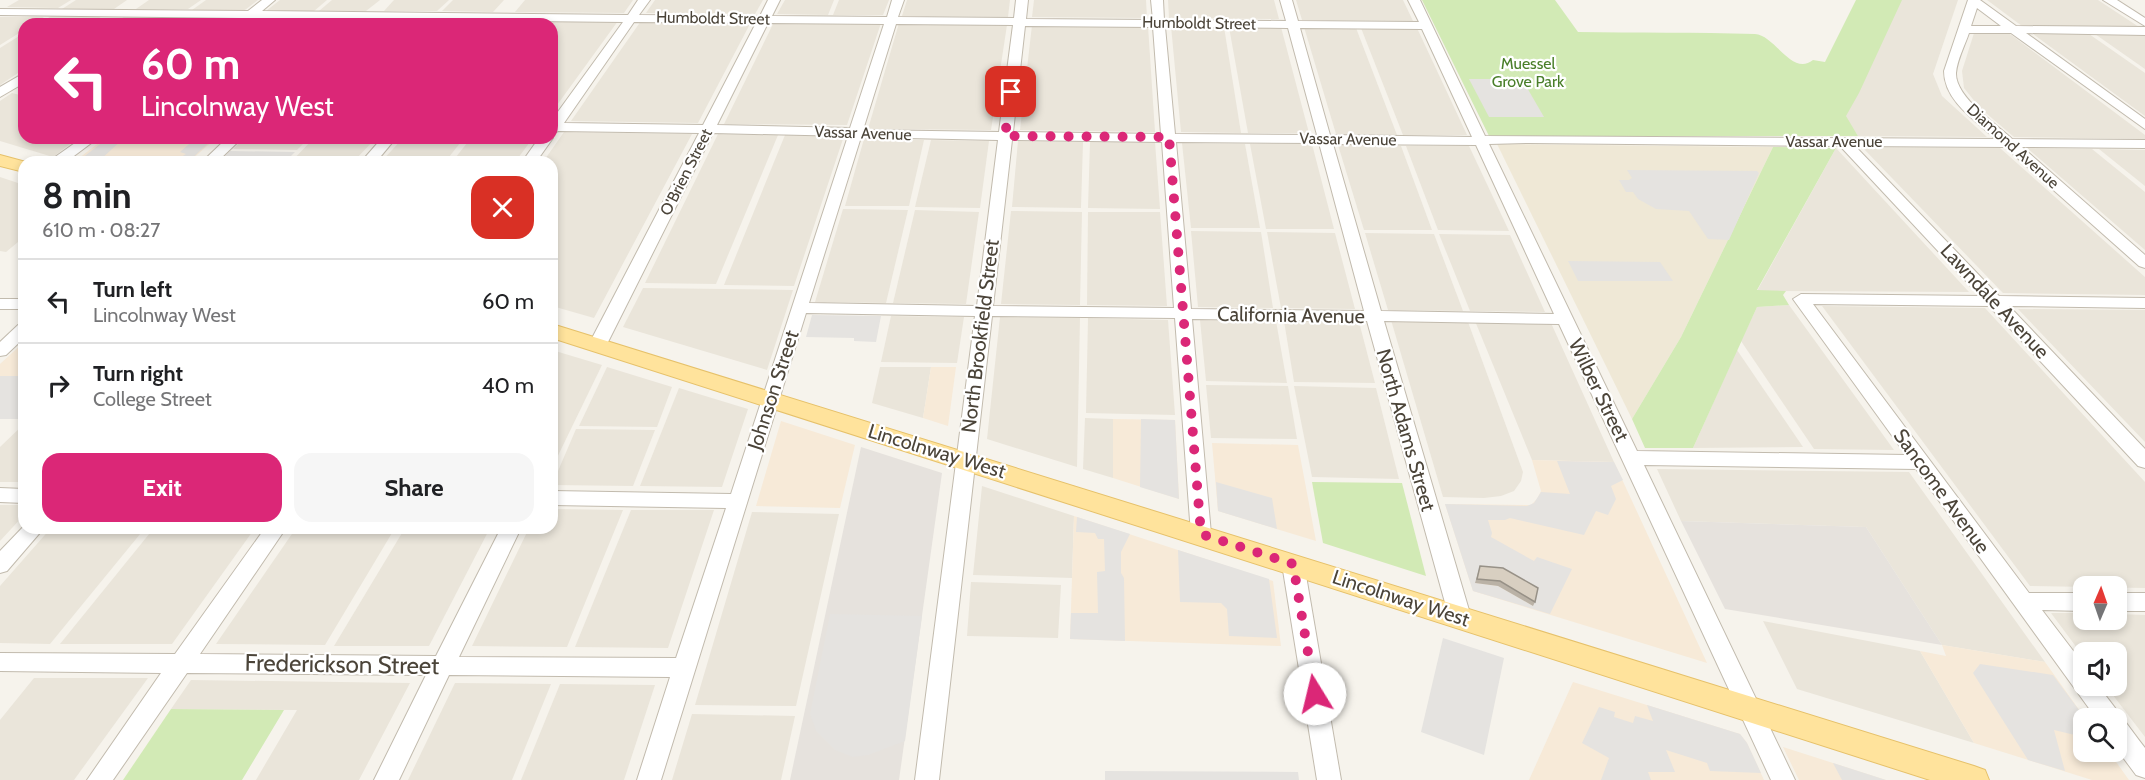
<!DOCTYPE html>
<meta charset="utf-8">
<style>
:root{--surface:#fff;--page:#f6f6f6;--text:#202124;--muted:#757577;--line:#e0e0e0;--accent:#db2777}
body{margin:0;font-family:Cabin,sans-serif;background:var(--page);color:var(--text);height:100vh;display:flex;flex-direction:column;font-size:22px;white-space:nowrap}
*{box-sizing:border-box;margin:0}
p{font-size:20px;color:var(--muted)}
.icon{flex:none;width:33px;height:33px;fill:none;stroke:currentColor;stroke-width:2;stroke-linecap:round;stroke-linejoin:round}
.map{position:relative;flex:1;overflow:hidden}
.drawer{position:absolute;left:18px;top:156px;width:540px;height:378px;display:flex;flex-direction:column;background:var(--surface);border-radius:18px;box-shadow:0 3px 9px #0003}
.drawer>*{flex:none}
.top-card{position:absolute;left:18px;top:18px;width:540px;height:126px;border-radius:18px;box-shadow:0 3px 9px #0003;background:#db2777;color:#fff;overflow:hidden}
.needle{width:39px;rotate:2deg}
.fabs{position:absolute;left:2073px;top:576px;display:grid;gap:12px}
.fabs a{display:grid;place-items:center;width:54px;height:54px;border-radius:12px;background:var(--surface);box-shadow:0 3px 9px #0003;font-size:30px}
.pin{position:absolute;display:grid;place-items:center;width:51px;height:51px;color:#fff;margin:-26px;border-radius:12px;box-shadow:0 3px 9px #0006}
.me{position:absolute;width:66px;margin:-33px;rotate:351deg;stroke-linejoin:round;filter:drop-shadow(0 0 4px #0008)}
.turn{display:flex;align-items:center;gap:21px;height:126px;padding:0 24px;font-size:27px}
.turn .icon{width:78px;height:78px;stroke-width:2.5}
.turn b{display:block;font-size:42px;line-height:51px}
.round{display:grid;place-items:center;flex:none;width:63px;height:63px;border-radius:18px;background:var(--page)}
.summary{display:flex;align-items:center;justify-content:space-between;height:102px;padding:0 24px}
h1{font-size:36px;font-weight:700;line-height:45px}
.cta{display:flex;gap:12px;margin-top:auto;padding:12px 24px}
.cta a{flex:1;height:69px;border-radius:18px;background:var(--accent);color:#fff;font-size:24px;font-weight:700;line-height:69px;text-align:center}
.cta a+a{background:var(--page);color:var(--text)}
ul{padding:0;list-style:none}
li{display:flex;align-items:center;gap:18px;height:84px;padding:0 24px;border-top:2px solid var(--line)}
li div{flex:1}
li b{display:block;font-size:22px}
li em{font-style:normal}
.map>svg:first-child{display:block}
.residential{fill:#eae5da}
.commercial{fill:#f7ead8}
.industrial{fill:#e6e2dd}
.education{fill:#efe8d6}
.green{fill:#d2eab5}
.parking{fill:#e5e3e0;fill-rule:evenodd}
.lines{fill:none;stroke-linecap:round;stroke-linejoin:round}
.minor-casing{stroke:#c2bbae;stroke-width:2}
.major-casing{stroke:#e6c16a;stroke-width:2}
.minor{fill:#fff;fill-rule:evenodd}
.major{fill:#ffe39c;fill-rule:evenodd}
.wall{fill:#bab2a6}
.building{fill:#d8cfc1;stroke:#979187;stroke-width:1.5}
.route{stroke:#db2777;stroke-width:10;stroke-dasharray:0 18}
.labels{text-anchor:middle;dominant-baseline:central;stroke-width:4.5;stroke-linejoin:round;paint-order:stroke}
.far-street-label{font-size:16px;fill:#4b4439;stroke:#fff}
.far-park-label{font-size:16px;fill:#4a7f2a;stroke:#fff}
.street-label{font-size:20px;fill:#4b4439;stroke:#fff}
.near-street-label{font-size:24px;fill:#4b4439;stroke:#fff}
</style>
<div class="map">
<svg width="2145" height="780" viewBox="0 0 2145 780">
<rect width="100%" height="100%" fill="#f6f3ec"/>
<g class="residential">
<path d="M19,0h52l-13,8 -51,-1z"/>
<path d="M76,0h51l-13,9h-52z"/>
<path d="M149,0h52l-13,9h-52z"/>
<path d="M206,0h52l-13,10h-53z"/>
<path d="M280,0h47l-13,11h-48z"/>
<path d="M332,0h48l-14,11h-47z"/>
<path d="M394,0h55l-12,11h-53z"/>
<path d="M453,0h51l-11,12 -51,-1z"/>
<path d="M525,0h108l-9,13 -109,-1z"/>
<path d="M655,0h108l-8,14 -109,-1z"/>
<path d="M785,0h49l-6,15 -51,-1z"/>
<path d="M839,0h50l-6,15h-50z"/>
<path d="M907,0h103l-2,17 -106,-1z"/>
<path d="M1034,0h112l1,18 -115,-1z"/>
<path d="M1168,0h106l5,19 -110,-1z"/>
<path d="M1296,0h107l10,21 -111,-1z"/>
<path d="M1901,0h57l-25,74 9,22 45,41 -129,-1 -13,-20z"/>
<path d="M1987,0h111l41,27 -117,-1z"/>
<path d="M51,16h51l-11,8h-52z"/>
<path d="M125,16l53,1 -10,7h-54z"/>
<path d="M0,17h44l-11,7h-9v6l-24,15z"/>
<path d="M508,20l110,1 -66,91v-88h-48z"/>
<path d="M641,21l110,1 -53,101 -127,-2z"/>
<path d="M774,22l107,1 -34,102 -123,-1z"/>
<path d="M899,23l108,2 -16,105 -123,-1z"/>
<path d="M1032,25l116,1 7,106 -135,-2z"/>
<path d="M1171,26l53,1 17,106 -60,-1z"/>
<path d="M1229,27h52l28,106h-61z"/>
<path d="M1304,27l52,1 41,107 -61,-1z"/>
<path d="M1361,28h56l50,107h-64z"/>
<path d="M24,33v36l-24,16v-37z"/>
<path d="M1974,33l36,1 135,101v4l-131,-2 -34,-29 -16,-20 -2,-17z"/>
<path d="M2033,34h56l56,39v43z"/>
<path d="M2095,34l50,1v34z"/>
<path d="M12,93l12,3v42h54l-25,19 -53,-16v-40z"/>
<path d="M564,132l128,2 -98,184 -42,-12v-144h-9z"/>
<path d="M718,134l60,1 -62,149 -71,-1z"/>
<path d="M785,135l59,1 -50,150 -70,-1z"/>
<path d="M244,138h65l-12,12 -64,-1z"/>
<path d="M314,138h62l-23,24h-62z"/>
<path d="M403,138h61l-19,24h-64z"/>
<path d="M471,138h62l-18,24h-63z"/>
<path d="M864,139l60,1 -15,66h-64z"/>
<path d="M931,140l58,1 -9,67 -65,-1z"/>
<path d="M1018,141l65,1 -2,66 -69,-1z"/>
<path d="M1090,142h65l5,67 -72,-1z"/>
<path d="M1182,143l63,1 15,84h-69z"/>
<path d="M1250,144h62l22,85h-68z"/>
<path d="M1338,145l63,1 31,84h-68z"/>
<path d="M1406,146h63l40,85 -71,-1z"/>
<path d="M1862,147l138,1 145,129v18l-142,-2z"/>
<path d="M1836,148l133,144 -212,-1z"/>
<path d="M2027,148l65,1 53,43v58z"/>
<path d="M2099,149l46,1v36z"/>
<path d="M0,177l24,8v52l-18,15 -6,-1z"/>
<path d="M843,209l65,1 -22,93 -71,-1z"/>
<path d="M915,210l64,2 -13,92 -73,-1z"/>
<path d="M1011,211l71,1 -2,93 -79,-1z"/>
<path d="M1088,212h72l7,94 -80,-1z"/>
<path d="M1191,231l70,1 12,76 -75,-1z"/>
<path d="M1267,232l68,1 20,76 -74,-1z"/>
<path d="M1365,233l69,1 29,77 -75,-1z"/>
<path d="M1439,234l71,1 35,77 -75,-1z"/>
<path d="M643,288l150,2 -26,80 -144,-43z"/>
<path d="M1789,305l105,145 -80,-1 -73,-108 16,-34z"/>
<path d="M1822,306l163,2 160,174v106l-115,-2z"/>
<path d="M2018,309l127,1v132z"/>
<path d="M891,316l73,1 -7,46 -76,-1z"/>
<path d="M1000,317l80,1 -3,149 -90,-28z"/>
<path d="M1088,318l80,2 7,95 -89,-2z"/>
<path d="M1200,320l76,1 11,62 -81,-2z"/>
<path d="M1391,320l77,2 55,150 -2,9 -7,10 -13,5 -17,2 -41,-1z"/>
<path d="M1284,321l75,1 16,61 -81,-1z"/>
<path d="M1475,321l76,2 63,139 -82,-2z"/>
<path d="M552,350l50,15 -50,103z"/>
<path d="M1737,350l66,97 -110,1z"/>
<path d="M607,367l65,20 -15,40 -78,-1z"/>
<path d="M880,367h51l-8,51 -51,-15z"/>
<path d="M1206,385l82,1 9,53 -86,-1z"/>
<path d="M1294,386l82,2 23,91 -87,-2z"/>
<path d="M679,388l69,21 -26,78 -82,-1z"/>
<path d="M1085,418l28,1v59l-30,-9z"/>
<path d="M24,424v58h-24v-35z"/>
<path d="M576,429l79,1 -22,56 -81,-1z"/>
<path d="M1657,469l252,3 136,190 -103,-17 -76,-118 -185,-6z"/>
<path d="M982,486l92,30 -2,62 -99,-3z"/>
<path d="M0,505h24v10l-24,26z"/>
<path d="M552,509l71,1 -56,137 -95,-1 57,-118h23z"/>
<path d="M631,510h83l-46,138 -93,-1z"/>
<path d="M752,512l87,2 -43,192 -101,-1z"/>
<path d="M51,528h94l-95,116 -50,-1v-57z"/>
<path d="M154,528h101l-83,116h-112z"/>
<path d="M296,528h99l-70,117 -109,-1z"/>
<path d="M405,528h85l-61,118h-95z"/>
<path d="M971,582l90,3 -3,53 -91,-2z"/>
<path d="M2051,613h32l1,7h32l1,-6 28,1v122l-39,-51h10v-34h-32l-1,4z"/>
<path d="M1763,621l157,30 54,92 -177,-54z"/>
<path d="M34,678h114l-74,102h-74v-60z"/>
<path d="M191,680l219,3 -51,97h-103l41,-70 -126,-1z"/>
<path d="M455,683l96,1 -39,96h-104z"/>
<path d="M560,684l95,1 -31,95h-103z"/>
<path d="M692,714l103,2 -14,64h-109z"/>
</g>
<g class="commercial">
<path d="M105,138h111l-27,24h-115z"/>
<path d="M24,342v76l-24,1v-55z"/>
<path d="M931,367h25l-8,59 -25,-8z"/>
<path d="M1113,419l62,1 4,79 -66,-21z"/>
<path d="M781,421l74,24 -15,63 -84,-2z"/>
<path d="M1212,443l86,2 18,96 -98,-30z"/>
<path d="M1532,460l82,2 93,201 -234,-72 -28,-87 86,1 6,-6 4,-8z"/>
<path d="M1074,516l199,65 8,65 -211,-7z"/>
<path d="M1942,645l103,17 40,56 -1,34h25l20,28h-37l-118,-37 -54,-92 26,5z"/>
<path d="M1573,682l167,52 7,9 17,37h-235z"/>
<path d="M1783,747l50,16 53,17h-87z"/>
</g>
<g class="industrial">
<path d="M861,447l81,26 -43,307h-109z"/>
<path d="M1681,521l185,6 76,118 -217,-36z"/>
</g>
<path class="education" d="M1497,144l276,3 -92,190 -49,82z"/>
<g class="green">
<path d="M1422,0h133l23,32c58,1 118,0 177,2 20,1 37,43 58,26l12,2 31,-62h46l-43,93 -13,23 12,20h-369z"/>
<path d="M1773,147l63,1 -79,142 29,1 -3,4 6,10 -32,2 -64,141h-48l-13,-29 49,-82z"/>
<path d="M1312,482l90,1 24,93 -103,-33z"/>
<path d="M171,709l113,1 -42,70h-119z"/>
</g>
<g class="parking">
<path d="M1469,79h53l22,38h-55z"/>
<path d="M108,138h16l-24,22 9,-3 51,1 -4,4h-79z"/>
<path d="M196,138h18l-26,24h-15l13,-8 -6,-2z"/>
<path d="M230,151l65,1 -10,10h-66z"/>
<path d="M1627,170l130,1 2,2 -30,67 -21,-1 -19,-28 -33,-2 -18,-10 -5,-7h-7l-7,-12h10l3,-2z"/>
<path d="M1568,261l92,1 13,19h-95z"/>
<path d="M812,315l69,1 -5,26 -22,-1v-3l-48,-1z"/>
<path d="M0,376h24l-1,43h-23z"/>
<path d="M1141,419l34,1 4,79 -39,-12z"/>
<path d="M1557,461l57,1 9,18 -12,6 5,13 -8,16 -12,-4 -12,24 -74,-17 -5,2h-17l4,13 -1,4 43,24 3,-4 35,12 -22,45 -77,-23 -28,-87 82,2 7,-3 7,-11 29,2zM1502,573l31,33 -35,-20 -23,-3z"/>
<path d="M1216,482l56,16 5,31 -59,-18z"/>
<path d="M1077,517l53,17 -9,18v21l3,5 1,63 -55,-2 1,-26h27l-1,-41 8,-1 -1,-32h-6l-3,-6 -19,-1z"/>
<path d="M1178,550l91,29 8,59 -48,-2 -2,-27 -6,-6 -41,-1z"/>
<path d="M830,614l92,2 -17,125 -37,14 -15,2 -18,-7 -19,-19 -6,-17z"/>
<path d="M1443,638l61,20 -20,97 -63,-23z"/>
<path d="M1980,664l73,11 32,43 -2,19 -29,-7 11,41 -37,-11 -55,-87z"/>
<path d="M1647,705l93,29 7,9 14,30 -51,-2 -3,-8 -41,-13 9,22h-27l3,8h-50l8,-22 -27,-15 17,-36 16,5 -1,5 19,6 2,-7 18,5z"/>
<path d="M1833,763l53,17h-44z"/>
<path d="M1105,771l193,1 1,8h-194z"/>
</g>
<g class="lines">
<g class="minor-casing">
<g id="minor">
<path d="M262,0h13l-13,11 366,4 10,-15h12l-11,15 121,1 8,-16h12l-8,16 115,1 5,-17h12l-6,17 116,1 2,-18h12l-2,19 127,1 -2,-20h12l1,20 122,1 -6,-21h12l6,21 121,1 -11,-22h12l65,136 511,3c-20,-18 -52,-38 -52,-68l24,-71h12l36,26 129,1v8l-119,-2 119,86v10l-134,-96h-42c-4,12 -12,27 -13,40 -1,24 40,51 56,66l133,1v8l-123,-1 123,108v13l-6,-2 -134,-119 -150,-1 144,150 146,2v10l-136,-2 136,143v19l-7,-2 -149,-160 -176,-2 216,289h55v18l-42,-1 42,55v21h14c17,21 30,40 47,62v30l-9,-3 -20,-27v-30h-20l-180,-249 -272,-4 151,315h-24l-212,-456 -175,-3 87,296 -3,6 -8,3 -8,-3 -3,-6 -82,-296 -175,-2 19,215 -3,5 -7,3 -7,-3 -3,-5 -16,-216 -183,-2 -53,464h-24l60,-464 -169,-3 -145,467h-24l33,-103 -221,-2 -50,105h-25l52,-105 -239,-2 -74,107h-26l74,-107 -161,-2v-18l175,1 90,-126h21l-86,126 236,2 65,-128h20l-62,129 217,1 50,-150 -174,-3v-14l179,3 117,-358 -135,-3 -106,211 -3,4h-12l-3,-4 110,-211 -141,-2 -6,3v-14l71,-98 -370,-4 -6,2 -5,-2 -242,-3v-6l248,2zM1977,8l24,18h-30zM634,22l122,1 -53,102 -139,-2zM768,23l116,1 -34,104 -133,-3zM896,24l117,1 -14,107 -136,-2zM1025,26l128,1 8,107 -148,-2zM1165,27l123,1 29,107 -142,-1zM1300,28l122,1 50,108 -142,-2zM861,137l137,3 -21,166 -168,-3zM1012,140l150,2 12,166 -181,-2zM1176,142l143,1 45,168 -173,-2zM1528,143l312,3 140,150 -179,-2 -8,5 113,156 -269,-4 -148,-307zM1333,144l143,1 78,169 -173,-3z"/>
<path d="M2103,0h14l28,18v8z"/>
<path d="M24,73v10l-24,14v-10z"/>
<path d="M552,137l1,1 -17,24h-14l17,-24z"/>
<path d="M82,138h16l-32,24h-18z"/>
<path d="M227,138h15l-25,24h-15z"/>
<path d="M382,138h14l-20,24h-15z"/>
<rect x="0" y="299" width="24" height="10"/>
<path d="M24,324v14l-18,17 -6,1v-14l18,-17z"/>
<path d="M0,488l24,1v14l-24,-1z"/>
<path d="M24,526v2h20l-37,43 -7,2v-22z"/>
<path d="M1293,556l7,2 4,6 37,216h-24l-35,-216 4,-6z"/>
<rect x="2116" y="593" width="29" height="18"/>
</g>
</g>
<g class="major-casing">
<g id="major">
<path d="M0,155l26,7h-2v10l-24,-6z"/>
<path d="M552,324l1422,442 11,4 4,10h-59l-1378,-442z"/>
</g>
</g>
<use href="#minor" class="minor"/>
<use href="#major" class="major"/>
</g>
<path class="wall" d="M1480,566l55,36 -2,4 -35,-20 -23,-3z"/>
<path class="building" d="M1480,566l23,2 35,20 -3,14 -35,-21 -23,-2z"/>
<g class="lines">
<path class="route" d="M1011,92l-6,44 164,1 32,397 92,30 22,130"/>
</g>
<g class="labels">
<g class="far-street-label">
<text transform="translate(713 18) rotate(1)">Humboldt Street</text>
<text transform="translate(1199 23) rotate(1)">Humboldt Street</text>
<text transform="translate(863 133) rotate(2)">Vassar Avenue</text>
<text transform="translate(1348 139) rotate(1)">Vassar Avenue</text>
<text x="1834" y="141">Vassar Avenue</text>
<text transform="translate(2013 146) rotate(42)">Diamond Avenue</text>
<text transform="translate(686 172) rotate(-63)">O'Brien Street</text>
</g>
<g class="far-park-label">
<text x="1528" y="63">Muessel<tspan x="1528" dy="18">Grove Park</tspan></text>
</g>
<g class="street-label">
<text transform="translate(1995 301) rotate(47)">Lawndale Avenue</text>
<text transform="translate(1291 315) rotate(1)">California Avenue</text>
<text transform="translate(980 336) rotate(-83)">North Brookfield Street</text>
<text transform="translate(773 390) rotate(-72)">Johnson Street</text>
<text transform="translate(1599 390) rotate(64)">Wilber Street</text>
<text transform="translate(1406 430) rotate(74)">North Adams Street</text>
<text transform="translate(937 451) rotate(17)">Lincolnway West</text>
<text transform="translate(1942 491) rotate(54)">Sancome Avenue</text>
<text transform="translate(1401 598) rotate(18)">Lincolnway West</text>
</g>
<g class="near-street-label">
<text transform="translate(342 664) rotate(1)">Frederickson Street</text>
</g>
</g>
</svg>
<div class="fabs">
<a><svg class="needle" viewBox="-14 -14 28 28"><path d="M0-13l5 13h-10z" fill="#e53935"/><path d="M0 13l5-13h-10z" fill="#757577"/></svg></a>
<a><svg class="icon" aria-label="sound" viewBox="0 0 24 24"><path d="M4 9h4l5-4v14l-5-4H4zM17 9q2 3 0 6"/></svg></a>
<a><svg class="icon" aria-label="search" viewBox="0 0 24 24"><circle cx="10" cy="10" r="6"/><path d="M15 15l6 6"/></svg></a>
</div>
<div class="pin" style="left:1011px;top:92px;background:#d93025"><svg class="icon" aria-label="arrive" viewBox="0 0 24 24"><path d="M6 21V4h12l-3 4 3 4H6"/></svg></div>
<svg class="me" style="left:1315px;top:694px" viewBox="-20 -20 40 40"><circle r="19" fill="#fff"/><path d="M0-13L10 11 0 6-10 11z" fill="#db2777"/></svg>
<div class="top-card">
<div class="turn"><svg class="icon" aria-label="left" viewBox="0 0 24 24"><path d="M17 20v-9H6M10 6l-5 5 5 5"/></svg><div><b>60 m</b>Lincolnway West</div></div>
</div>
<section class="drawer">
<div class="summary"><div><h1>8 min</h1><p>610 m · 08:27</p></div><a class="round" style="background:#d93025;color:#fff"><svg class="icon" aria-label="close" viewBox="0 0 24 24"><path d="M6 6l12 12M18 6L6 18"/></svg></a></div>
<ul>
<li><svg class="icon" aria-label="left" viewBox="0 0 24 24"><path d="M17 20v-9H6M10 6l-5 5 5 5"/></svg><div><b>Turn left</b><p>Lincolnway West</p></div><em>60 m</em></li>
<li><svg class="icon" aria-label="right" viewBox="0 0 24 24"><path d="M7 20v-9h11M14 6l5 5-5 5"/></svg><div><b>Turn right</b><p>College Street</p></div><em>40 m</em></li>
</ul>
<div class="cta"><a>Exit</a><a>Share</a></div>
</section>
</div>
